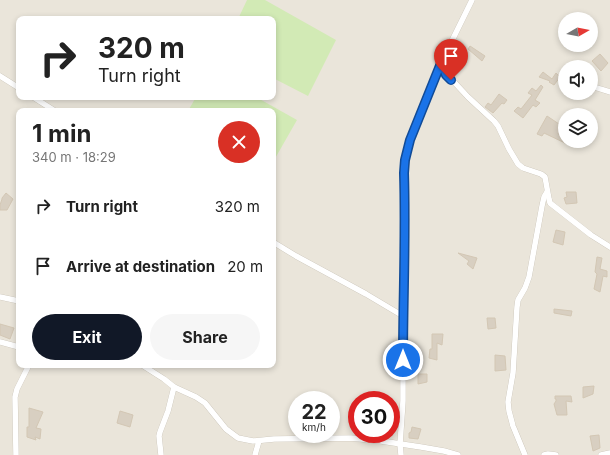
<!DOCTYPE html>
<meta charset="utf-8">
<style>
:root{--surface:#fff;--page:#f6f6f6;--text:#222;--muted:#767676;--accent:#111827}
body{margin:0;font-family:Inter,sans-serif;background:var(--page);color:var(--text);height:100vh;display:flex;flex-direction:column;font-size:15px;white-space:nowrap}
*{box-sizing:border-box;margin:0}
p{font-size:13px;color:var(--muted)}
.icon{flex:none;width:22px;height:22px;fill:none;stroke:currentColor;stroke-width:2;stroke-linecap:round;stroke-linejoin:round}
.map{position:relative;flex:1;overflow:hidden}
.drawer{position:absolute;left:16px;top:108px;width:260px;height:260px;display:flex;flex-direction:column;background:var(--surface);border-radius:8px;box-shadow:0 2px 6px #0003}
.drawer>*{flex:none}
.banner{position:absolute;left:16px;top:16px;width:260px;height:84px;border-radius:8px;box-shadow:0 2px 6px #0003;background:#fff;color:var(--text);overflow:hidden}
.needle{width:26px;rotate:81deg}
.controls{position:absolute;left:558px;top:12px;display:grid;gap:8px}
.controls a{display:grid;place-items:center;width:40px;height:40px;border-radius:50%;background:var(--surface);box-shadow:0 2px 6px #0003;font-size:20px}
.speed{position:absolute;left:288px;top:391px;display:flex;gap:8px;font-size:20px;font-weight:700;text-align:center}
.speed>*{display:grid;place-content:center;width:52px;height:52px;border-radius:50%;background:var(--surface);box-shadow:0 2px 6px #0003;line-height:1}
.speed small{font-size:10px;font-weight:400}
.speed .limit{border:6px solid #d22;background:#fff;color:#111}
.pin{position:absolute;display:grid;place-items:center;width:34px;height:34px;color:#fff;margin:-41px -17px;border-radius:50% 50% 50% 0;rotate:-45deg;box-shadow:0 0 4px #0007}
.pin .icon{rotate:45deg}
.me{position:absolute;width:44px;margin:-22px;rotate:0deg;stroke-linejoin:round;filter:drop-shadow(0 0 3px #0008)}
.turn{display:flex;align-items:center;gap:14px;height:84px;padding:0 16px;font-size:18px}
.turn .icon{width:52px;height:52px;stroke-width:2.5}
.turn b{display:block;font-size:28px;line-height:34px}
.round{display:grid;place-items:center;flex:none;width:42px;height:42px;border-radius:21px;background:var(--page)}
.summary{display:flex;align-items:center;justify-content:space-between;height:68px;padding:0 16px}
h1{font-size:24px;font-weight:700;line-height:30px}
.action{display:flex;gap:8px;margin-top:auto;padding:8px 16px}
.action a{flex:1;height:46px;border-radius:24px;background:var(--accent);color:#fff;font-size:16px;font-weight:700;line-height:46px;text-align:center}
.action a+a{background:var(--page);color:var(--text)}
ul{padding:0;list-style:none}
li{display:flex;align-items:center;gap:12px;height:60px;padding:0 16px}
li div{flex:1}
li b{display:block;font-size:15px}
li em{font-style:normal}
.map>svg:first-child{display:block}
.residential{fill:#eae5da;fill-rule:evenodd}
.green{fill:#d2eab5}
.building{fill:#d8cfc1;stroke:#d3c7b4}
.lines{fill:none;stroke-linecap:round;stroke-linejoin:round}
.street-casing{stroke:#c2bbae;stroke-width:6}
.street{stroke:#fff;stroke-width:5.5}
.route-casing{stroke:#114b97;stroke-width:10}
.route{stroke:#1a73e8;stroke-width:7}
</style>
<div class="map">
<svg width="610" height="455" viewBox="0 0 610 455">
<rect width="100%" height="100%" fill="#f6f3ec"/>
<path class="residential" d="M0,0h610v455h-610zM19,19h254v78h-254zM565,19h26v26h-26zM565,67h26v26h-26zM19,111h254v254h-254zM565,115h26v26h-26zM297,400h34v34h-34zM357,400h34v34h-34z"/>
<g class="green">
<path d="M247,0h18l71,40 -28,56 -35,-18v-59h-35z"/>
<path d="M196,97h60l41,23 -24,42v-51h-85z"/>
</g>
<g class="building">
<path d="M470,46l15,10 -3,5 -14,-12z"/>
<path d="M600,54l8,9 -7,8 -9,-10z"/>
<path d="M543,72l9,7 4,-6 4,4 -6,8 -5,-3 1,-1 -11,-4z"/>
<path d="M541,85l2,2 -8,13 5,3 -4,4 -3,-2 -10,13 -9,-7 4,-4 3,2 11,-14 -4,-2 4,-5 4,3z"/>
<path d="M499,94l8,6 -3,4 -2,-1 -9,10 -8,-6 3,-4 3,2z"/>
<path d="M547,116l15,10 -4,8 7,1v8l-21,-10 -2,3 -5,-2z"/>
<path d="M566,192h10l1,11 -11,1 -2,-6 3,-1z"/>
<path d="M6,193l7,6 -6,11h-7v-5l2,-6v-1z"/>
<path d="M556,230l9,2 -2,13 -10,-3z"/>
<path d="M458,253l19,5 -4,11 -6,-5 2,-3z"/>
<path d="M597,257l5,1 -2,11 7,2v6l-4,-1 -3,16 -6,-3 3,-15 -2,-2z"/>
<path d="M554,309l18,2 -1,5 -17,-3z"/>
<path d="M487,318h8l1,10 -8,1z"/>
<path d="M0,324l14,4 -4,11 -10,-4z"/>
<path d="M432,334h11l-1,11 -5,-2v17l-8,-2 1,-9h2z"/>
<path d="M495,355l10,1 1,14 -11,1z"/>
<path d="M418,374h9v8l-9,2z"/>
<path d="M594,386l-1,8 -10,4v-11z"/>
<path d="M555,396h16l1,6 -6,-1 1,14h-10l-3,-11 2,-3v-2h-1z"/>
<path d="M29,408l14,4 -7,16 5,1 -1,10 -5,-2 1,3 -9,-3v-10h2z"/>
<path d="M120,411l13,4 -3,12 -13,-4z"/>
<path d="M412,427l9,2 -3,10 -9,-1v-5l2,-1z"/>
<path d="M599,435l1,13 -7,3 -3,-15z"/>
</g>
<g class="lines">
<g class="street-casing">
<g id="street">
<path d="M441,63l5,12 9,8 13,14 26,24 4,5 11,23 9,15 5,4 18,6 4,3 4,22 1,4 41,32 19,12"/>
<path d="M0,76l19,12"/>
<path d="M594,87l16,5"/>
<path d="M33,97l22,14"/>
<path d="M273,242l23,14 70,38 37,22"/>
<path d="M0,297l19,4"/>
<path d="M0,342l19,5"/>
<path d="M142,365l22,14 10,8 22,10 9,6 21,26 12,9 15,3 21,-2 77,-1 30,3 40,6 23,4 14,4"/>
<path d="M16,455l-1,-58 2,-8 12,-24"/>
<path d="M161,455l-2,-19 1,-4 8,-21 6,-24"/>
<path d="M255,455l4,-14"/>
<path d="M401,455l-1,-11 3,-43v-95l2,-44 -2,-89 2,-13 5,-20 8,-20 23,-57 31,-63"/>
<path d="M525,455l-12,-29 -4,-15 -1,-9 5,-29 4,-66 1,-7 7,-12 4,-11 13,-71 2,-9 3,-5"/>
<path d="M544,455l4,-1 8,1"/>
<path d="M601,455l9,-2"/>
</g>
</g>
<use href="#street" class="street"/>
</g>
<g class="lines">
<g class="route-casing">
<path id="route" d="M403,360c0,-62 3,-124 1,-187l1,-13 5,-20 31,-77 5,12 5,5"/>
</g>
<use href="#route" class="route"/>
</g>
</svg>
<div class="controls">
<a><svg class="needle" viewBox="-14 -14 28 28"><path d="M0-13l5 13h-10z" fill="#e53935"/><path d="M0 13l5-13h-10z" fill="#767676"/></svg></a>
<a><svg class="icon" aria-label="sound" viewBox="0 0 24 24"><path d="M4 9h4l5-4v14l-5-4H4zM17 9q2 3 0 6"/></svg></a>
<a><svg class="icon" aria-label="layers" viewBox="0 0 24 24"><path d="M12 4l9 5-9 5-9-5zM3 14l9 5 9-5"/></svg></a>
</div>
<div class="speed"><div>22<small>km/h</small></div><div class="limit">30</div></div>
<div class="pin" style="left:451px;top:80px;background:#d93025"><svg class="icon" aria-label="arrive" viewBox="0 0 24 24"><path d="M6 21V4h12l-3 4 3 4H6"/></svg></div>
<svg class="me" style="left:403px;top:360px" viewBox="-20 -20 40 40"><circle r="17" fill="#1a73e8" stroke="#fff" stroke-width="3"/><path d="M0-11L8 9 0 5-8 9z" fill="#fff"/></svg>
<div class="banner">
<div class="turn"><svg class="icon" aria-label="right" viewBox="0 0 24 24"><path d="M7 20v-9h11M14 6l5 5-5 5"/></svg><div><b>320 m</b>Turn right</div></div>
</div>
<section class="drawer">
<div class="summary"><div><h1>1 min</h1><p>340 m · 18:29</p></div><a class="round" style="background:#d93025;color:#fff"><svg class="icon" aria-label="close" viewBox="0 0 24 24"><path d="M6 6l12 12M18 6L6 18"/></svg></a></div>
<ul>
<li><svg class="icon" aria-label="right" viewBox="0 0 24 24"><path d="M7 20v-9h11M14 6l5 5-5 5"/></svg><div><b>Turn right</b></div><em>320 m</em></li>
<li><svg class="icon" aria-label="arrive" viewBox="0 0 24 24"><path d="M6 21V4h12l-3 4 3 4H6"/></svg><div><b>Arrive at destination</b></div><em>20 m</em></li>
</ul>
<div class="action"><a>Exit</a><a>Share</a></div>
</section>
</div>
